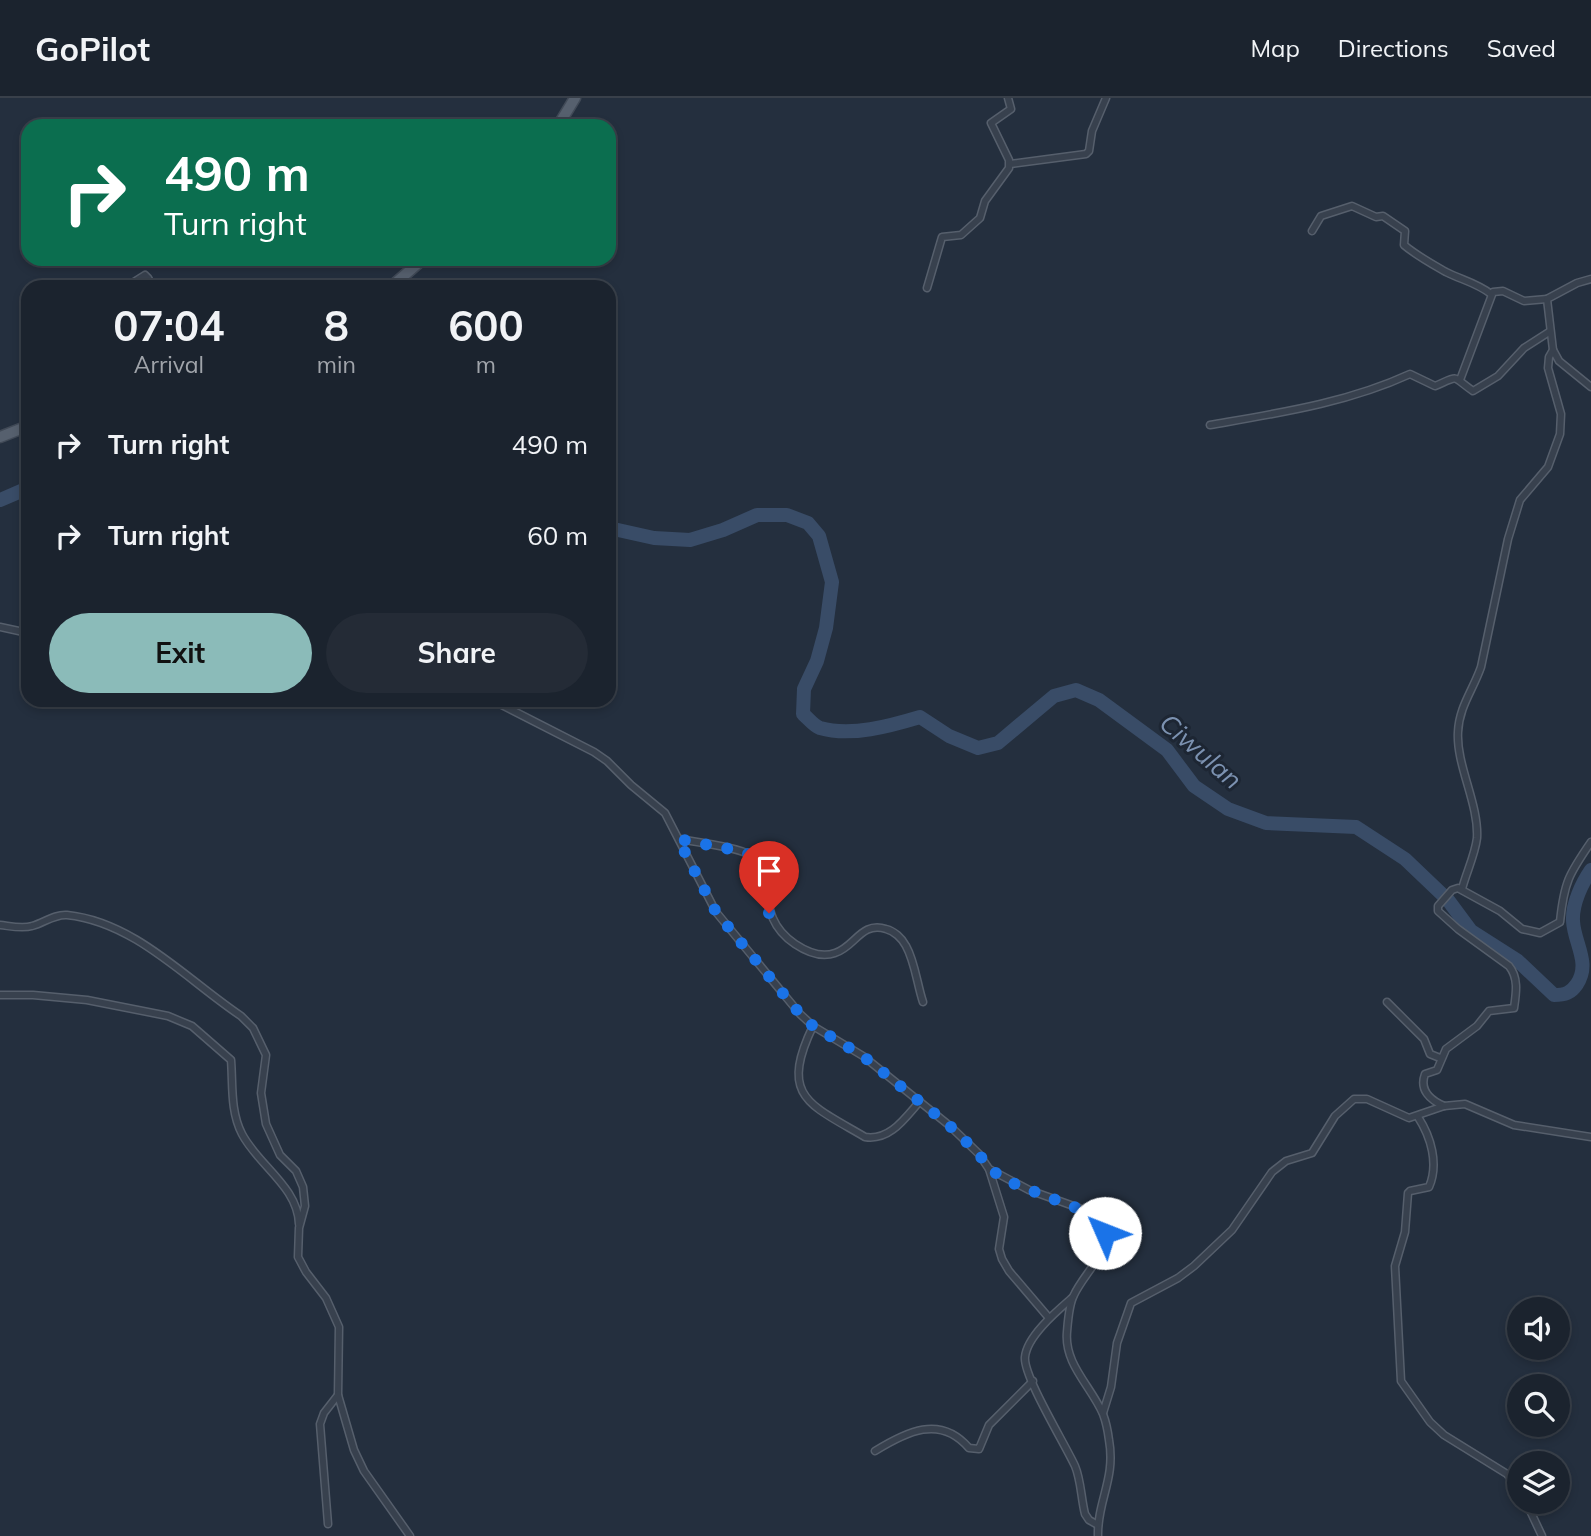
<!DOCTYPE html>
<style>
:root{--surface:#1b232e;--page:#242b36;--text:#f1f3f6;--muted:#a0a4aa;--line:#39404a;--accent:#8bbbb9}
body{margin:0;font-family:Mulish,sans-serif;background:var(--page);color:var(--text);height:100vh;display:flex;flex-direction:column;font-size:26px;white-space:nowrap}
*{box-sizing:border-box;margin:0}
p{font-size:23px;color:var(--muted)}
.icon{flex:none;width:38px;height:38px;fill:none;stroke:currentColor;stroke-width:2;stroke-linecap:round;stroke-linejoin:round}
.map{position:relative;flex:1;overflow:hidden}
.sheet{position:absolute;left:21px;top:182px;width:595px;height:427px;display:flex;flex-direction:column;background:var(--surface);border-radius:21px;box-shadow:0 4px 10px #0003,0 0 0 2px var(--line)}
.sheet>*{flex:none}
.hud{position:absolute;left:21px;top:21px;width:595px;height:147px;border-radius:21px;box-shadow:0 4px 10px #0003,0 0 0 2px var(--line);background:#0b6e4f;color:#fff;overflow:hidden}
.tools{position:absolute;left:1507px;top:1199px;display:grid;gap:14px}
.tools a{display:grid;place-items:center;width:63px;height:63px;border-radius:50%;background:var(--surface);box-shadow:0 4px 10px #0003,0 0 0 2px var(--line);font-size:35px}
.pin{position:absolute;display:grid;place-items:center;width:60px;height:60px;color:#fff;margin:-72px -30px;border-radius:50% 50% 50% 0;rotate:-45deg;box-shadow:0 0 7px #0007}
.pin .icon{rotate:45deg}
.me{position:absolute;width:77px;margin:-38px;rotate:314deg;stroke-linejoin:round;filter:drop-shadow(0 0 5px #0008)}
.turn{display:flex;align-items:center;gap:24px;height:147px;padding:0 28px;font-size:32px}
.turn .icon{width:91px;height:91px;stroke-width:2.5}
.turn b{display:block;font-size:49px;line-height:60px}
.eta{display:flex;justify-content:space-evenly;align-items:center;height:119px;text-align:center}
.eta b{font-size:42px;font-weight:700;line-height:49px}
.cta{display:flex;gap:14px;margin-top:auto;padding:14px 28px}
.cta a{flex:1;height:80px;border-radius:42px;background:var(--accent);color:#111;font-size:28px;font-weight:700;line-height:80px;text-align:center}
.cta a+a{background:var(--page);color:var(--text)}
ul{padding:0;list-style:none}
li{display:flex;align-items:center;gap:21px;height:91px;padding:0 28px}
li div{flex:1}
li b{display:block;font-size:26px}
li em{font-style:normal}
header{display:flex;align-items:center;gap:42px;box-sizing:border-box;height:98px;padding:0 35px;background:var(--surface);border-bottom:2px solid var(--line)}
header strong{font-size:33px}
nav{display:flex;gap:38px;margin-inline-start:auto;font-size:24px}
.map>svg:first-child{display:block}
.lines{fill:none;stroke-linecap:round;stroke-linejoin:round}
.river{stroke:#394c67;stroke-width:14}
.street-casing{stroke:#565f6c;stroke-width:9}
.primary-casing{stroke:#414a57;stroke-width:13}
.street{stroke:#38414e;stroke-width:6}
.primary{stroke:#56606e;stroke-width:10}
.route{stroke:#1a73e8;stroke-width:12;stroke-dasharray:0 21.6}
.labels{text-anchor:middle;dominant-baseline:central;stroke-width:6;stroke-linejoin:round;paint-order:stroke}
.water-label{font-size:26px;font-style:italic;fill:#7c92b1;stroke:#1d2633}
</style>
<header>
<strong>GoPilot</strong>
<nav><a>Map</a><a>Directions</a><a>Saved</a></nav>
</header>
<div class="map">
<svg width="1591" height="1438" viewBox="0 0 1591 1438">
<rect width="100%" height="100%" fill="#242f3e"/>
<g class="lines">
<g class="river">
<path d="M0,402l28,-12"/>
<path d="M609,430l45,10 36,2 33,-10 34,-15h30l21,8 11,13 13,46 -6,46 -9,33 -13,28 -1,25c5,4 11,12 17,14 31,9 70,-2 100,-11l29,19 29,12 20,-5 56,-47 22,-6 23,10 68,50 27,36 34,23 38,14 90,4 49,32 43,41 23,31 47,30 36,34c11,0 17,-2 23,-11 14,-21 -3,-41 -4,-63 -1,-17 9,-38 18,-51"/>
</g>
<g class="street-casing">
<g id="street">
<path d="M1010,66l76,-10 3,-3 3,-20 14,-33"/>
<path d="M1312,133l9,-15 31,-10 24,11 7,-1 22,15 -1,14c13,11 28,19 42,27 16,8 31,11 45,22"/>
<path d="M126,189l19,-12 3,3 5,9"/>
<path d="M927,190l15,-51 19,-2 19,-17 5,-17 24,-33v-8l-18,-37 20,-14 -3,-11"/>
<path d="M1553,252l6,11 32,26"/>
<path d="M1460,282l33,-88 10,-1 21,10 23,-2"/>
<path d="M1210,327c69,-12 137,-22 200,-51l25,12c26,-11 16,-10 38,5l25,-15 26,-28 25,-16"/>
<path d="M0,529l28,6"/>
<path d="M492,602l102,52 13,9 24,24 34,28 51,99 84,102 13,12 50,30 87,70 29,28 10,15 40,21 50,18 25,20c6,25 -20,45 -30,67 -5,9 -6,25 -7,37 -3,32 24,54 36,82 3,8 5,18 6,26 7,39 -12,61 -11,96"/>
<path d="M679,741c16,3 61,8 73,17 26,20 1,60 43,88 12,8 26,14 40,9 20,-6 26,-32 51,-24 8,2 16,9 20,17 9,16 11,38 17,56"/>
<path d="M1462,791c4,-16 13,-34 15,-51 2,-34 -21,-73 -19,-106 1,-25 15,-42 23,-65l27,-128 12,-39 28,-33 12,-33 1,-20 -13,-46 1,-11 4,-7 -6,-51 30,-16 14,-4"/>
<path d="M0,827c10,1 22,4 32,1 12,-3 22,-12 35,-11 68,7 120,65 174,101l12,12 13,27 -5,38 5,31 14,31 16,16 7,16 2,19 -6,22 -1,29 8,15 20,26 13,29 -1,68 16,55 10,21 46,65"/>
<path d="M0,897h33l54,5 81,16 24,10 39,34c2,24 -1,51 11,74 16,31 56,53 57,90"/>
<path d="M1387,904l37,37 6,15 10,4"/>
<path d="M813,928c-34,71 -4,78 52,111 25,4 40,-19 55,-36"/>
<path d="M1444,1008c-14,-6 -25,-16 -19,-32l12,-4 9,-21 31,-23 12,-15 25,-3c2,-14 5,-30 -5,-42l-51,-37 -20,-18v-5l14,-16 6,-2 42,23 22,18 18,4 20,-11c4,-40 9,-48 31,-80"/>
<path d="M1418,1019c13,20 21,47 11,70l-19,4 -2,2 -3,39 -10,34 6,115 29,41 14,13 63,39 12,14"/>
<path d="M989,1071l15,48 -5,32 3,10 7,12 40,47"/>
<path d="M1072,1200c-15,13 -45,38 -47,59 -2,19 40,87 50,109 6,14 6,32 10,48l4,6 9,5"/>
<path d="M1103,1315l8,-26 6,-44 14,-40 47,-25 16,-12 38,-36 40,-58 14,-11 26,-8 23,-37 19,-17h13l42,19 35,-12 21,-2 49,21 77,12"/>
<path d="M875,1353c31,-19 65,-37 94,-3l10,1 10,-24 44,-44"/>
<path d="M1526,1404l16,34"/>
<path d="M328,1426l-8,-100 4,-11 14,-18"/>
</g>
</g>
<g class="primary-casing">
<g id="primary">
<path d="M558,28l17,-28"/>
<path d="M391,189l32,-28"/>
<path d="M0,339l28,-11"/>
</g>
</g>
<use href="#street" class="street"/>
<use href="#primary" class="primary"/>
</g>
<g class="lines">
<path class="route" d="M769,815c-3,-22 -2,-48 -24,-61l-67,-13 38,73 84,102 13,12 50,30 87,70 29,28 10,15 26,15 64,25 20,13 6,11"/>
</g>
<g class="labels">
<g class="water-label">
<text transform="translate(1201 653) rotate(41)">Ciwulan</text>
</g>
</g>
</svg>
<div class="tools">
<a><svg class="icon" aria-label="sound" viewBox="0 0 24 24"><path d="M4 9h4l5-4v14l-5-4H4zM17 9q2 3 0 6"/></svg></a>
<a><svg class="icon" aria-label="search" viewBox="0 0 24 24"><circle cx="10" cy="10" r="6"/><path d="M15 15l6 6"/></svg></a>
<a><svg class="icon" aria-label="layers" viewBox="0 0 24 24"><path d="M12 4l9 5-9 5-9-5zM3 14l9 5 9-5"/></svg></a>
</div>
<div class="pin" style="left:769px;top:815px;background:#d93025"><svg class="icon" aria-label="arrive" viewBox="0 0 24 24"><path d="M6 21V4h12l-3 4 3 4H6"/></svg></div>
<svg class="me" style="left:1105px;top:1135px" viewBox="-20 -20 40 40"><circle r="19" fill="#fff"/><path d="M0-13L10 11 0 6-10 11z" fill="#1a73e8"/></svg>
<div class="hud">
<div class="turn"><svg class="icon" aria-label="right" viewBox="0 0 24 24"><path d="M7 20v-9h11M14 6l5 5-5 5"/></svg><div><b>490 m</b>Turn right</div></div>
</div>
<section class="sheet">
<div class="eta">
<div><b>07:04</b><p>Arrival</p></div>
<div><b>8</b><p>min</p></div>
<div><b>600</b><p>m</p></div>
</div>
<ul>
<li><svg class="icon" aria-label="right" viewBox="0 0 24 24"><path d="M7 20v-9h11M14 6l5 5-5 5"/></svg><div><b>Turn right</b></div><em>490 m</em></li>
<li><svg class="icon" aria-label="right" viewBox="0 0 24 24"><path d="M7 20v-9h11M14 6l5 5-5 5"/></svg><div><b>Turn right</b></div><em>60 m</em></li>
</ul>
<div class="cta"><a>Exit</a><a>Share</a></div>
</section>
</div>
